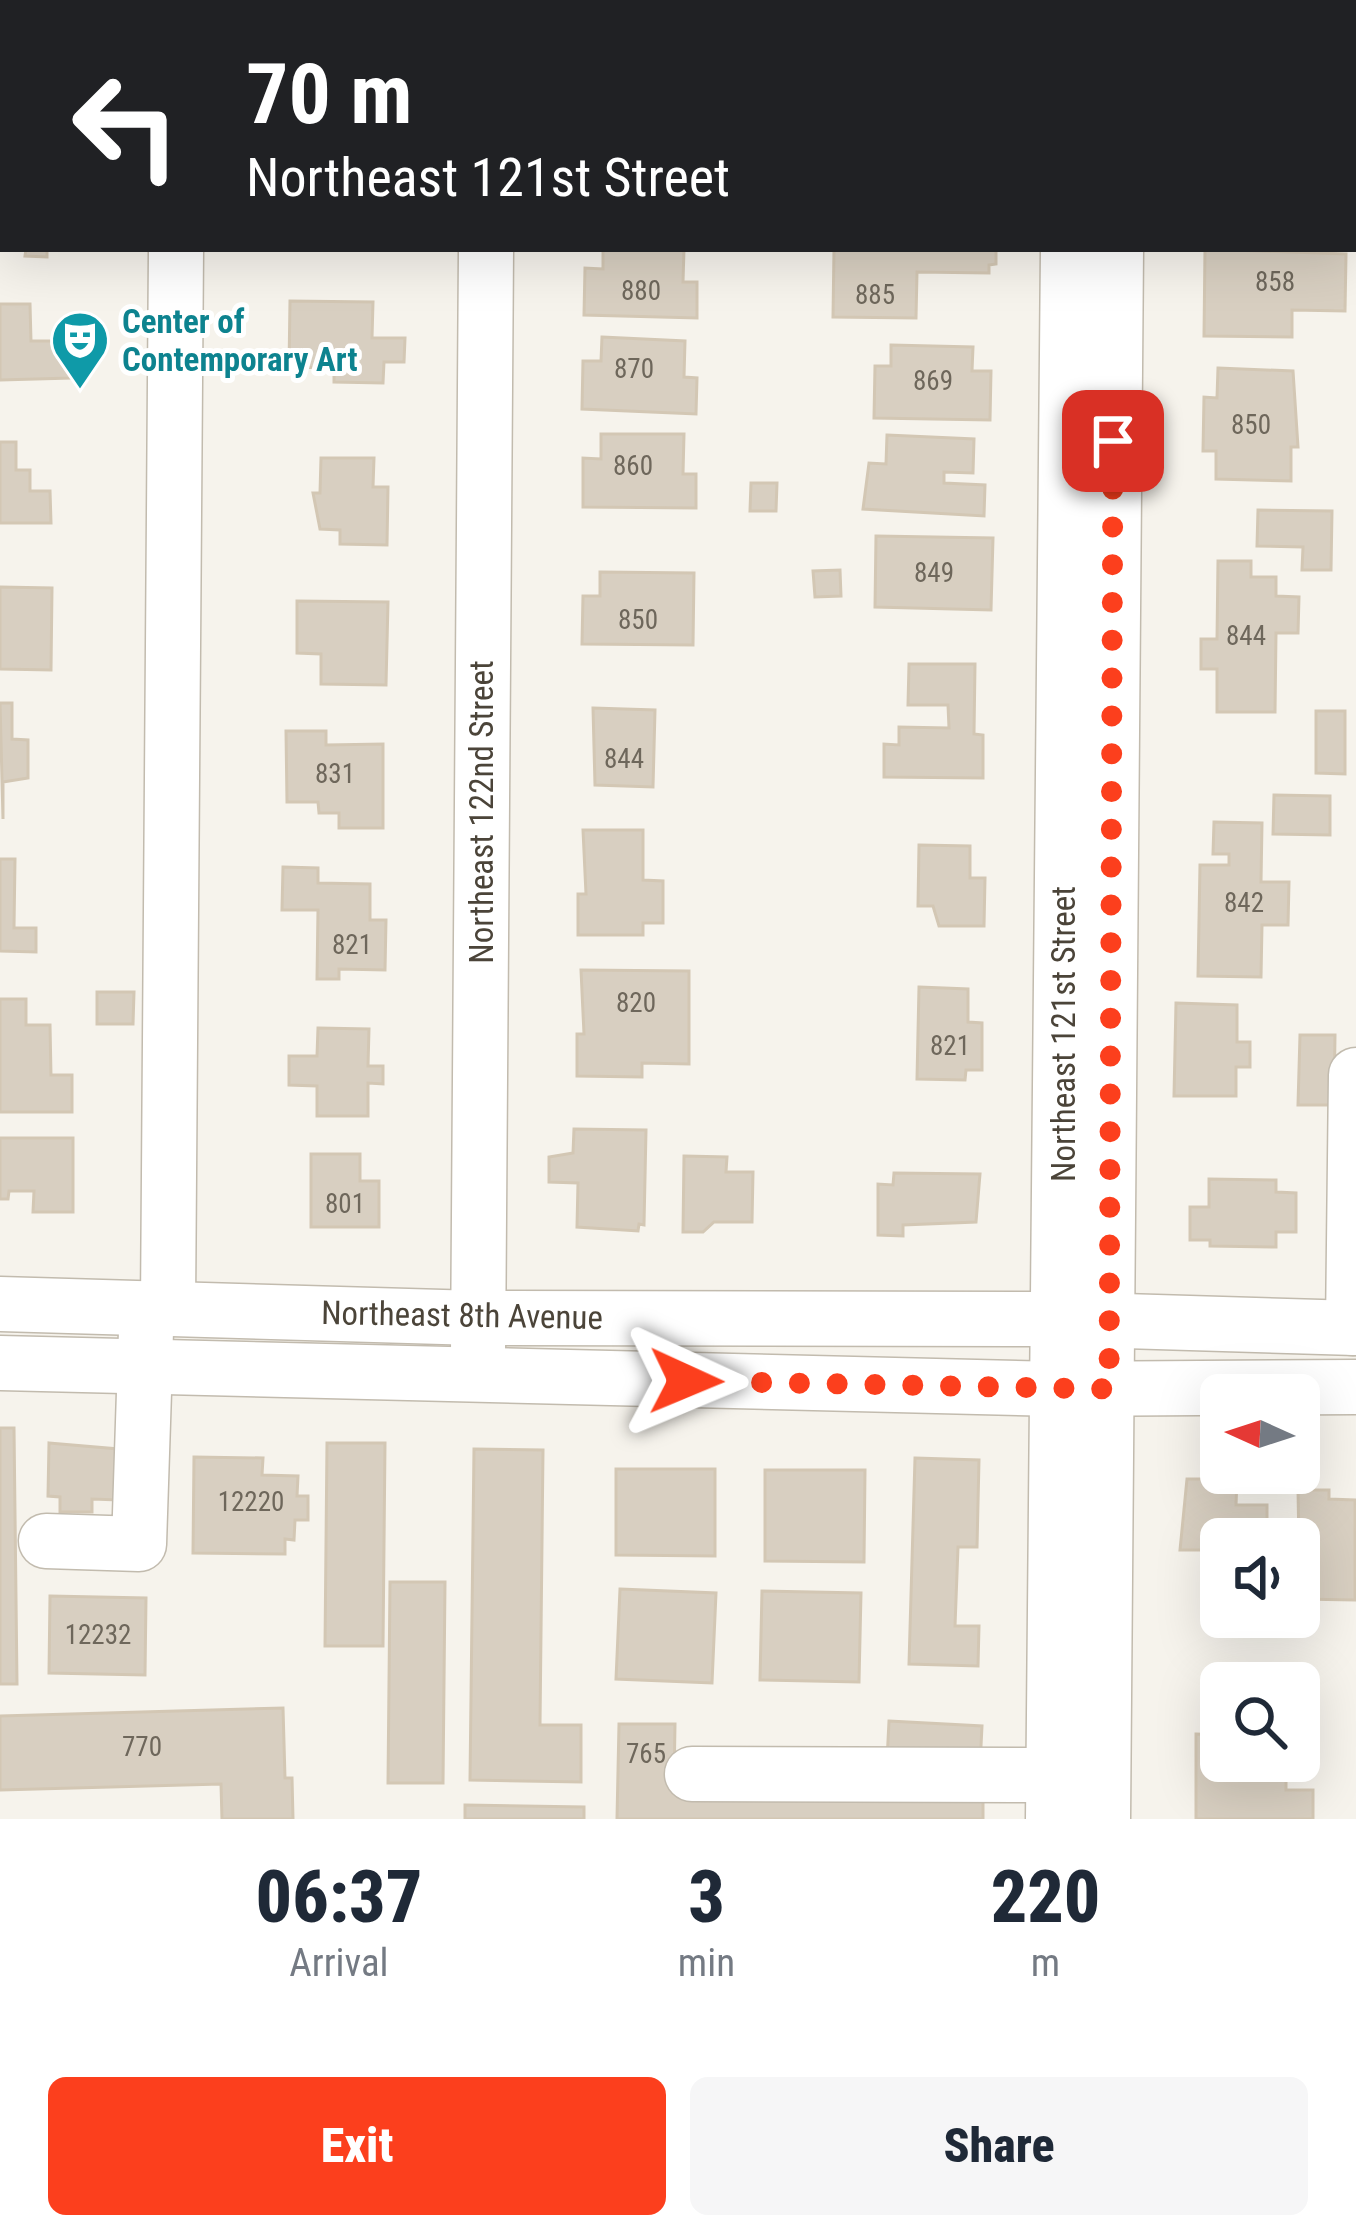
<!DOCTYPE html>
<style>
:root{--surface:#fff;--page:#f6f6f7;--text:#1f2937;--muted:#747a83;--accent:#fc3f1d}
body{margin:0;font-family:"Roboto Condensed",sans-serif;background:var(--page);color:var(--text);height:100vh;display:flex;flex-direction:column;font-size:45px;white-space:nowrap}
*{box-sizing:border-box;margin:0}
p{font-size:39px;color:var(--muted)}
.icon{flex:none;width:66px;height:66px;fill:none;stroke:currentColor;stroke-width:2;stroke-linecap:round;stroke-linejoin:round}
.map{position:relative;height:1819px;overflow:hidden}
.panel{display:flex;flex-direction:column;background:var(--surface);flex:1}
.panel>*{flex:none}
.hud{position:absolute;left:0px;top:0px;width:1356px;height:252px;box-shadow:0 12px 48px #0002;background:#202124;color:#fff;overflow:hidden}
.needle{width:78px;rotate:273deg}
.fabs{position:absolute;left:1200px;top:1374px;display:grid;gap:24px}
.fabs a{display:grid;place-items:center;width:120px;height:120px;border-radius:18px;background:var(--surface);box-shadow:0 12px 48px #0002;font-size:60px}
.pin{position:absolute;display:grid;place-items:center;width:102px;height:102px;color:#fff;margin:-51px;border-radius:24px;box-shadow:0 6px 18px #0006}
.me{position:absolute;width:132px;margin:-66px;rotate:91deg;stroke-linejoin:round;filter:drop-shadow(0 0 9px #0008)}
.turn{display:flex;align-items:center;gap:42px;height:252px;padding:0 48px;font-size:54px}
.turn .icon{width:156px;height:156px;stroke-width:2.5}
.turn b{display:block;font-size:84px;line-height:102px}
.eta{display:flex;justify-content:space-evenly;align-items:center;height:204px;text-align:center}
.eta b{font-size:72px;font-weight:800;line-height:84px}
.primary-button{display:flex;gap:24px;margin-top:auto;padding:24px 48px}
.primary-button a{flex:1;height:138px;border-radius:18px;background:var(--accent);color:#fff;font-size:48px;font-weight:800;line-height:138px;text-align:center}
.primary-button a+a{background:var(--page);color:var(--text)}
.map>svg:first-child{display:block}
.building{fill:#d8cfc1;stroke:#d3c7b4;stroke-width:3}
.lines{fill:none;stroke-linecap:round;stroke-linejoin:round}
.minor-casing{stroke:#c2bbae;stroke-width:57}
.minor{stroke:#fff;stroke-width:54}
.route{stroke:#fc3f1d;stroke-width:21;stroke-dasharray:0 37.8}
.labels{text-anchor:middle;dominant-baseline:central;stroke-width:10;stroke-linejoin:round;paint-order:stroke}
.number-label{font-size:27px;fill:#6e675b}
.culture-label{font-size:33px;font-weight:bold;fill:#0d838f;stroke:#fff;text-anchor:start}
.street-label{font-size:33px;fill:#4b4439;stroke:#fff}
</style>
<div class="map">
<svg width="1356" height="1819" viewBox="0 0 1356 1819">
<rect width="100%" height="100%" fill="#f6f3ec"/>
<g class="building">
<path d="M604,0h111l-111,3z"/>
<path d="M1224,0h112l-112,3z"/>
<rect x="0" y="186" width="3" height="61"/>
<path d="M26,249h21v8l-22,-1z"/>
<path d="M603,249h81l-1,33h14v36l-113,-3 1,-47 18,1z"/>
<path d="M834,249h162v15l-7,1v8l-72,-1 -1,46 -83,-1z"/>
<path d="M1205,249l141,5 -1,57 -53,-1v27l-88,-1z"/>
<path d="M290,301l83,1 -1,36h33l-1,24h-20l-1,21 -49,-1v-14l-45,-1z"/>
<path d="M0,304h30l1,37h40v37l-71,2z"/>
<path d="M602,337l83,4 -1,36 13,1 -1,36 -114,-5 1,-48h18z"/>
<path d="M891,345l82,2 -1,24h19l-1,49 -116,-2 1,-52h16z"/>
<path d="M1218,368l75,3 5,76h-7v34l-75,-2v-28h-13l1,-54 13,1z"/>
<path d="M601,434h83l-1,40h13v34l-113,-1v-49l18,1z"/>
<path d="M887,435l87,4 -1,34 -29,-1v11l41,2 -1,31 -121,-7 6,-46 17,1z"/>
<path d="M0,442h16v28h14v21h20l1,32h-51z"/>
<path d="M321,458h53l-1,29h15l-1,58 -47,-1v-14l-20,-1 -7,-36h7z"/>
<path d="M751,483h26l-1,28h-26z"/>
<path d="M1258,510l74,1 -1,59h-29l1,-23 -46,-1z"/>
<path d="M876,536l117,2 -2,72 -116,-3z"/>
<path d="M1218,561h33v16h25v19l23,1 -1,36h-22l-1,79h-58v-43h-16v-30h16z"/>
<path d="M840,570l1,26 -26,1 -2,-26z"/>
<path d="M600,572l94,1 -1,72 -111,-1 1,-48h17z"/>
<path d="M0,587l52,1 -1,82 -51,-1z"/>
<path d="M297,601l91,1 -2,83 -65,-1v-30l-24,-1z"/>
<path d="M909,664h66l-1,70 9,1v43l-99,-1v-33l15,1v-18l50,1 -1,-23h-40z"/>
<path d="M0,703h12v36l16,1v38l-25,4v37z"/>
<path d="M593,708l62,2 -2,77 -58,-2z"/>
<path d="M1316,711h29v63l-29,-1z"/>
<path d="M286,731h40v14l57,-1v84h-44v-15h-20l-1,-11h-31z"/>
<path d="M1274,795l56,1v39l-57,-1z"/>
<path d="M1214,822l48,1 -1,59h28l-1,43h-26l-1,52 -63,-1 2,-111h29v-11h-16z"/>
<path d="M583,830h60v50l20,1v42h-20v12h-65v-41h8z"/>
<path d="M919,845l51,1v32h15l-1,48h-45l-6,-20h-15z"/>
<path d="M0,859h15l-1,69h22v24l-36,-1z"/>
<path d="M283,867l35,1v15l52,1v36h16l-1,50 -46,-1v10h-22l1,-69h-36z"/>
<path d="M581,970l108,1v93l-47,-1v14l-65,-1v-42h7z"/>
<path d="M919,987l49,2v33l14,1v47h-16l-1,10 -48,-1z"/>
<path d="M97,992h37l-1,32h-36z"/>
<path d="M0,999h26v26h24l1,50h21v37h-72z"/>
<path d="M1176,1003l61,2v37h13v25h-14v29h-62z"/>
<path d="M318,1028l51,1 -1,37h15v18l-15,-1v33h-51v-30l-28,-1v-29h28z"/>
<path d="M1300,1035h35l-1,70h-36z"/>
<path d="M574,1129l72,1 -2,95 -5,-1 -1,7 -61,-4 1,-44 -29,-1v-25l24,-4z"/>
<path d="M0,1138h73v74h-40l1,-21h-25l-1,8h-8z"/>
<path d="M311,1154h49v27h19v46h-68z"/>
<path d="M684,1156l43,1 -1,15h27l-1,50h-38l-11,10h-20z"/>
<path d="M894,1173l86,1 -4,48 -73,3v11l-25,-1v-51l15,1z"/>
<path d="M1209,1179l67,1v12l20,1v39h-20v15l-66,-1v-6h-20v-33h19z"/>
<path d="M0,1428h14l3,256h-17z"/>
<path d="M49,1443l69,6v51l-26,-1v13h-32v-15l-12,-1z"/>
<path d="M327,1443h58l-2,203h-58z"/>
<path d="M474,1449l69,1 -3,275h41v57l-111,-2z"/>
<path d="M194,1457l69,1 -1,17 36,1 -1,20h11v24h-13l-1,20 -9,-1v15l-92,-1z"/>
<path d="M915,1458l64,2 -2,87h-19l-3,79h24l-1,40 -69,-2z"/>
<path d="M616,1469h99v87l-99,-1z"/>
<path d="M765,1470h100l-1,92 -99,-1z"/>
<path d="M1187,1479h50l-1,26h31v34h-46v11h-41z"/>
<path d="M1298,1490h31v9l26,1v100l-55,-1z"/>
<path d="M390,1582h55l-2,201h-55z"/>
<path d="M620,1589l96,4 -4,90 -96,-4z"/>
<path d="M762,1591l99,2 -2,89 -99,-2z"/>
<path d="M50,1596l96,2 -1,77 -96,-2z"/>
<path d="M283,1708l2,70h7l1,41h-71l-1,-35 -221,6v-74z"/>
<path d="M889,1721l93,5 -2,40 -93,-5z"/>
<path d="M619,1724h56l-1,60 309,5v30h-366z"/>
<path d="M1196,1734l25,1v26h65v29h27v29h-117z"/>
<path d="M465,1805l119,2v12h-119z"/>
</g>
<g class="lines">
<g class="minor-casing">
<g id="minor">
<path d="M488,3v-3"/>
<path d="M1069,3v-3"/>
<path d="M1120,3v-3"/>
<path d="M0,70h3"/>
<path d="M1353,96h3"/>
<path d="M0,1304l477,14 581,1 298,9"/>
<path d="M168,1306l8,-1057"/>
<path d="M1353,1328l3,-253"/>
<path d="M478,1355l8,-1106"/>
<path d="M0,1363l1058,26 298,-2"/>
<path d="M46,1541l93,3 7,-213"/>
<path d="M692,1774l362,1"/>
<path d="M1053,1819l15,-1570"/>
<path d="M1103,1819l13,-1570"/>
</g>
</g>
<use href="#minor" class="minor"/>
</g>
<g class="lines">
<path class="route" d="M686,1381l423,8 4,-948"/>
</g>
<defs>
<g id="theatre-pin" transform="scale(3)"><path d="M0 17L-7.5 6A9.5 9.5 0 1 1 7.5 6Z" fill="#0f9aa8" stroke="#fff"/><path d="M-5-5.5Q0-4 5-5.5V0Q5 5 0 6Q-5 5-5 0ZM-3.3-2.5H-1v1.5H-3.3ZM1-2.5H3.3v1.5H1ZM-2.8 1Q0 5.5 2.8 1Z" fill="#fff"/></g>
</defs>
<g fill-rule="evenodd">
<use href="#theatre-pin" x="80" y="340"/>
</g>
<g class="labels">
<g class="number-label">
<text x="1275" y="282">858</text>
<text x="641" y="291">880</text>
<text x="875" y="295">885</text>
<text x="634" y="369">870</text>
<text x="933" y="381">869</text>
<text x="1251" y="425">850</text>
<text x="633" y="466">860</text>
<text x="934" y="573">849</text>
<text x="638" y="620">850</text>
<text x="1246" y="636">844</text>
<text x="624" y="759">844</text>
<text x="335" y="774">831</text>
<text x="1244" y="903">842</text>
<text x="352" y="945">821</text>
<text x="636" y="1003">820</text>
<text x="950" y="1046">821</text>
<text x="345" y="1204">801</text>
<text x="251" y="1502">12220</text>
<text x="98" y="1635">12232</text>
<text x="142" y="1747">770</text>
<text x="646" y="1754">765</text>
</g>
<g class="culture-label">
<text x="122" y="321">Center of<tspan x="122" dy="38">Contemporary Art</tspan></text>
</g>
<g class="street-label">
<text transform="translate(481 812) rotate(-90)">Northeast 122nd Street</text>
<text transform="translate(1063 1034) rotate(-90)">Northeast 121st Street</text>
<text transform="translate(462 1315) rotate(1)">Northeast 8th Avenue</text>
</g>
</g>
</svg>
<div class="fabs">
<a><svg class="needle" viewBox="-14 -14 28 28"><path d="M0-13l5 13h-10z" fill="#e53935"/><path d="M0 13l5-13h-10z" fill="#747a83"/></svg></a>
<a><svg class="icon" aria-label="sound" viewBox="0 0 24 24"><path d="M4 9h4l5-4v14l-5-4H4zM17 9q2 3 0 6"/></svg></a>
<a><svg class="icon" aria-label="search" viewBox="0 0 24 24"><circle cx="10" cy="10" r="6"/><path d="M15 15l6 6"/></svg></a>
</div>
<div class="pin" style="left:1113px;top:441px;background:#d93025"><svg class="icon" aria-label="arrive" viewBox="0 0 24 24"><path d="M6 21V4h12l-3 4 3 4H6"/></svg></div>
<svg class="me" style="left:686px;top:1381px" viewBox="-20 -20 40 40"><path d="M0-17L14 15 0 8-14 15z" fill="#fc3f1d" stroke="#fff" stroke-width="4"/></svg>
<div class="hud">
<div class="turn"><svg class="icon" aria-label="left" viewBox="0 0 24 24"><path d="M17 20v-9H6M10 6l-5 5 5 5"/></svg><div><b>70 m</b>Northeast 121st Street</div></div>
</div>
</div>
<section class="panel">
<div class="eta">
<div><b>06:37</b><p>Arrival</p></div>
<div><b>3</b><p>min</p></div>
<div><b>220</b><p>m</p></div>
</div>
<div class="primary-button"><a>Exit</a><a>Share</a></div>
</section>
